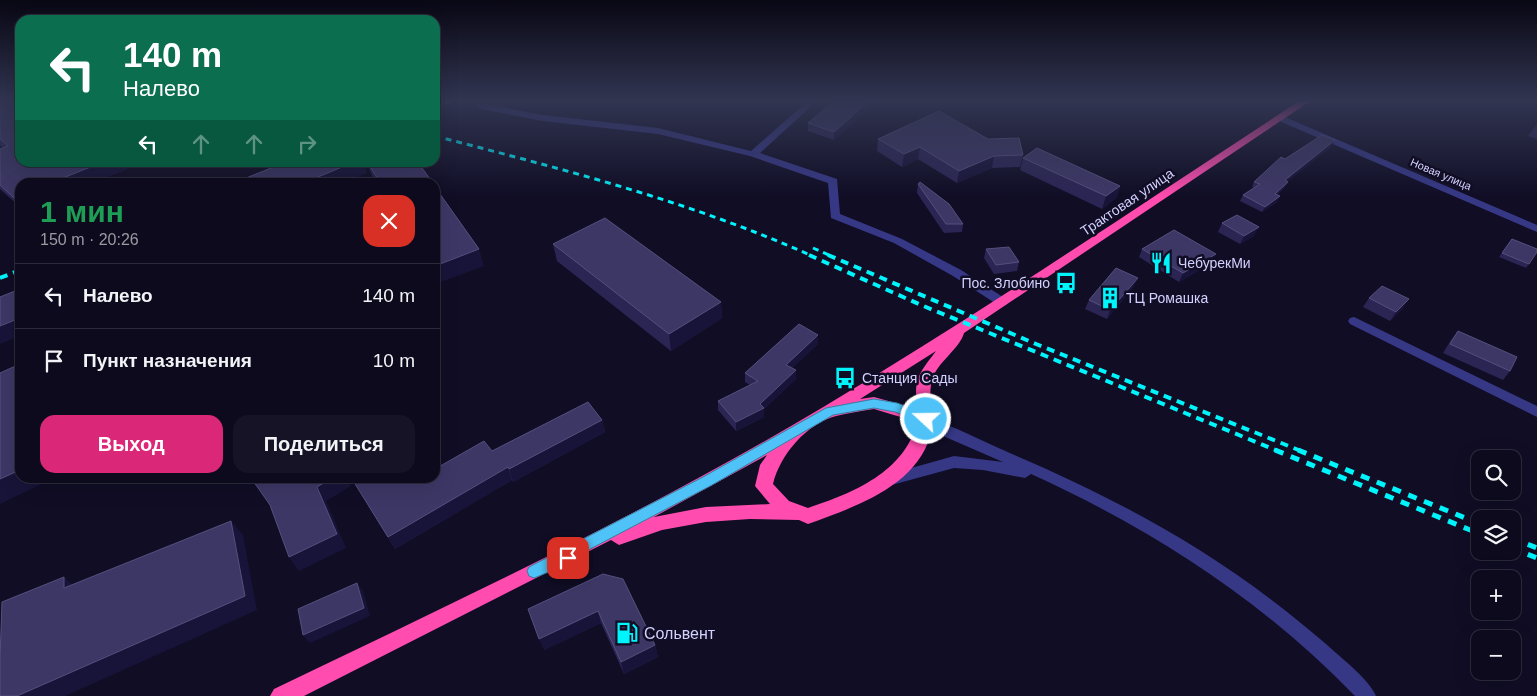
<!DOCTYPE html>
<html lang="ru">
<meta charset="utf-8">
<style>
:root{--surface:#0c0a1c;--page:#151325;--text:#f1f3f6;--muted:#9a9aa3;--line:#2c2b3b;--accent:#db2777}
body{margin:0;font-family:Helvetica,sans-serif;background:var(--page);color:var(--text);height:100vh;display:flex;flex-direction:column;font-size:19px;white-space:nowrap}
*{box-sizing:border-box;margin:0}
p{font-size:16px;color:var(--muted)}
.icon{flex:none;width:28px;height:28px;fill:none;stroke:currentColor;stroke-width:2;stroke-linecap:round;stroke-linejoin:round}
.map{position:relative;flex:1;overflow:hidden}
.details{position:absolute;left:15px;top:178px;width:425px;height:305px;display:flex;flex-direction:column;background:var(--surface);border-radius:15px;box-shadow:0 5px 20px #0002,0 0 0 1px var(--line)}
.details>*{flex:none}
.hud{position:absolute;left:15px;top:15px;width:425px;height:152px;border-radius:15px;box-shadow:0 5px 20px #0002,0 0 0 1px var(--line);background:#0b6e4f;color:#fff;overflow:hidden}
.buttons{position:absolute;left:1471px;top:450px;display:grid;gap:10px}
.buttons a{display:grid;place-items:center;width:50px;height:50px;border-radius:10px;background:var(--surface);box-shadow:0 5px 20px #0002,0 0 0 1px var(--line);font-size:25px}
.pin{position:absolute;display:grid;place-items:center;width:42px;height:42px;color:#fff;margin:-21px;border-radius:10px;box-shadow:0 2px 8px #0006}
.me{position:absolute;width:55px;margin:-28px;rotate:291deg;stroke-linejoin:round;filter:drop-shadow(0 0 4px #0008)}
.turn{display:flex;align-items:center;gap:18px;height:105px;padding:0 25px;font-size:22px}
.turn .icon{width:65px;height:65px;stroke-width:2.5}
.turn b{display:block;font-size:35px;line-height:42px}
.lanes{display:flex;align-items:center;height:48px;padding:0 25px;background:#0003;justify-content:center;gap:25px;direction:ltr}
.lanes .off{opacity:.35}
.round{display:grid;place-items:center;flex:none;width:52px;height:52px;border-radius:15px;background:var(--page)}
.overview{display:flex;align-items:center;justify-content:space-between;height:85px;padding:0 25px}
h1{font-size:30px;font-weight:800;line-height:38px;color:#1e9e55}
.primary-button{display:flex;gap:10px;margin-top:auto;padding:10px 25px}
.primary-button a{flex:1;height:58px;border-radius:15px;background:var(--accent);color:#fff;font-size:20px;font-weight:800;line-height:58px;text-align:center}
.primary-button a+a{background:var(--page);color:var(--text)}
ul{padding:0;list-style:none}
li{display:flex;align-items:center;gap:15px;height:65px;padding:0 25px;border-top:1px solid var(--line)}
li div{flex:1}
li b{display:block;font-size:19px}
li em{font-style:normal}
.map>svg:first-child{display:block}
.lines{fill:none;stroke-linecap:round;stroke-linejoin:round}
.minor{fill:#363886;fill-rule:evenodd}
.highway{fill:#ff4cae;fill-rule:evenodd}
.rail-far2{stroke:#00f4fc;stroke-width:3;stroke-dasharray:6 5;stroke-linecap:butt}
.rail-far1{stroke:#00f4fc;stroke-width:4;stroke-dasharray:8 6;stroke-linecap:butt}
.rail{stroke:#00f4fc;stroke-width:5;stroke-dasharray:9 8;stroke-linecap:butt}
.wall{fill:#2b2554}
.shaded-wall{fill:#181439}
.building{fill:#3d3766;stroke:#54507e}
.route{fill:#4fc3f7;stroke:#337fa1}
.labels{text-anchor:middle;dominant-baseline:central;stroke-width:5;stroke-linejoin:round;paint-order:stroke}
.far-street-label{font-size:11px;fill:#d3d1ff;stroke:#100d25}
.street-label{font-size:14px;fill:#d3d1ff;stroke:#100d25}
.poi-label{font-size:14px;fill:#d3d1ff;stroke:#100d25;text-anchor:start}
.near-poi-label{font-size:16px;fill:#d3d1ff;stroke:#100d25;text-anchor:start}
</style>
<div class="map">
<svg width="1537" height="696" viewBox="0 0 1537 696">
<rect width="100%" height="100%" fill="#100d25"/>
<g class="lines">
<g class="minor">
<path d="M809,100h9l-58,53 77,26 3,35 62,25 59,31 45,29 2,3 -2,3h-8l-45,-29 -59,-33 -63,-25 -3,-35 -78,-27 -92,-22 -115,-13 -62,-12 -4,-3 4,-3 62,12 115,13 93,23z"/>
<path d="M1280,115l257,110v7l-260,-112v-4z"/>
<path d="M1354,317l183,89v11l-187,-93 -2,-3 2,-3z"/>
<path d="M925,417c30,9 59,25 87,37 119,51 216,105 314,190 14,13 43,35 50,52h-21c-93,-96 -203,-167 -324,-222l-6,4 -42,-8 -29,-2 -66,18 -5,-2 -2,-4 2,-4 71,-20 49,6 -83,-36 -2,-4 2,-4z"/>
</g>
<path class="highway" d="M1301,100h11l-348,233c-5,17 -27,29 -32,47 -5,18 4,36 -2,56 -14,51 -78,72 -122,88l-9,-4 -49,-1 -44,3 -44,8 -43,15 -8,-5 -307,156h-34l4,-7c185,-89 374,-177 551,-283 162,-97 318,-203 476,-306zM936,351c-18,24 -22,27 -19,58l-43,-12 -14,2zM874,409l43,13c-12,50 -64,71 -109,86l-19,-7 -16,-17c7,-29 33,-60 63,-68 12,-3 25,-5 38,-7zM767,455l-7,10 -5,21 15,18 -64,3 -52,10z"/>
<g class="rail-far2">
<path d="M435,107l19,-7"/>
<path d="M435,136c127,33 257,66 377,120"/>
<path d="M813,248l18,8"/>
</g>
<g class="rail-far1">
<path d="M809,255l112,50 357,146"/>
<path d="M828,255l208,89 265,107"/>
<path d="M0,278l20,-8"/>
</g>
<g class="rail">
<path d="M1275,450l205,84"/>
<path d="M1298,450l182,74"/>
<path d="M1512,538l25,10"/>
<path d="M1512,548l25,10"/>
</g>
</g>
<g class="wall">
<path d="M0,100l20,62h103l4,7 -33,13h-74v25l-20,-18v-40l3,-1 -3,-3z"/>
<path d="M878,100l-44,40 -26,-9v-8z"/>
<path d="M1537,124v15l-9,-3z"/>
<path d="M878,139h110l35,16 -3,12 -28,1 -35,15 -39,-24 -16,8 -25,-16z"/>
<path d="M1332,146l-45,35 -2,6 -8,8v7l-15,10 -22,-11 3,-6 11,-7 -2,-1 2,-5z"/>
<path d="M1023,158l97,28 -4,12 -14,11 -82,-39z"/>
<path d="M367,162l65,20h-56l-3,-4z"/>
<path d="M918,184l45,40 -1,8 -18,1 -27,-40z"/>
<path d="M1222,223l32,13 -14,8 -22,-12z"/>
<path d="M1512,239l17,25 -3,4 -27,-11z"/>
<path d="M553,244l168,58 1,16 -51,33 -114,-90z"/>
<path d="M986,249l33,13 -2,9 -23,3 -10,-16z"/>
<path d="M1142,249l69,14 -32,19 -40,-25z"/>
<path d="M1134,286l-27,33 -22,-10 4,-9z"/>
<path d="M1369,298l34,10 -13,13 -27,-14z"/>
<path d="M1458,331l52,40 -7,9 -60,-27 8,-13z"/>
<path d="M818,335v9l-26,24 4,2v9l-32,30v8l-28,14 -18,-21v-9l32,-16 -5,-3v-9z"/>
<path d="M602,420l3,12 -92,50 -1,-2 -117,69 -43,-70 54,5 86,-33z"/>
<path d="M603,574l52,71 3,12 -34,17 -23,-51 -57,27z"/>
</g>
<g class="shaded-wall">
<path d="M870,100h8l-44,40v-8z"/>
<path d="M1335,140l-3,6 -50,40 3,-6z"/>
<path d="M920,147l-2,12 -16,8 2,-13z"/>
<path d="M994,156l-2,12 -35,15 2,-12z"/>
<path d="M103,162h20l4,7 -33,13h-41z"/>
<path d="M354,162h9l4,11 -22,9h-39z"/>
<path d="M1288,182l-3,5 -13,12 3,-5z"/>
<path d="M1120,186l-4,12 -14,11 4,-13z"/>
<path d="M20,196v10l-6,-8z"/>
<path d="M1280,196l-3,6 -15,10 3,-5z"/>
<path d="M1259,227l-5,9 -14,8 4,-8z"/>
<path d="M479,249l5,17 -46,17 -3,-9v-8z"/>
<path d="M1216,254l-5,9 -32,19 4,-9z"/>
<path d="M1138,278l-4,8 -27,33 3,-9z"/>
<path d="M1409,299l-6,9 -13,13 6,-9z"/>
<path d="M721,302l1,16 -51,33 -2,-17z"/>
<path d="M20,318v18l-20,8v-18z"/>
<path d="M818,335v9l-32,30v-9z"/>
<path d="M796,370v9l-32,30v8l-28,14v-9l24,-18z"/>
<path d="M602,420l3,12 -92,50 -4,-13z"/>
<path d="M508,467l4,13 -117,69 -7,-12z"/>
<path d="M20,470v8h34l-54,26v-25z"/>
<path d="M332,478h14l5,8 -25,15 20,47 -47,23 -10,-14 28,-70z"/>
<path d="M231,521l12,14 14,75 -192,86h-48z"/>
<path d="M64,577l16,15 -16,-4z"/>
<path d="M357,583l6,8 7,25 -60,27 -7,-8z"/>
<path d="M598,611l3,12 -57,27 -5,-11z"/>
<path d="M655,645l3,12 -34,17 -3,-12z"/>
</g>
<g class="building">
<path d="M0,100h20v62h83l-50,20h-33v14l-6,2 -14,-13v-36l8,-3 -8,-7z"/>
<path d="M835,100h35l-36,32 -26,-9z"/>
<path d="M939,111l49,28 31,-1 4,17 -29,1 -35,15 -39,-24 -16,7 -26,-15z"/>
<path d="M1322,135l13,5 -50,40 3,2 -13,12 5,2 -15,11 -22,-12 17,-11 -6,-2 27,-25 4,2z"/>
<path d="M1037,148l83,38 -14,10 -83,-38z"/>
<path d="M286,162h68l-48,20h-70z"/>
<path d="M367,162h51l14,20h-52z"/>
<path d="M920,182l29,22 14,20h-17l-28,-40z"/>
<path d="M435,187l44,62 -44,17z"/>
<path d="M1237,215l22,12 -15,9 -22,-13z"/>
<path d="M605,218l116,84 -52,32 -116,-90z"/>
<path d="M1174,230l42,24 -33,19 -41,-24z"/>
<path d="M1512,239l25,10v3l-8,12 -27,-11z"/>
<path d="M1009,247l10,15 -23,3 -10,-16z"/>
<path d="M1116,268l22,10 -28,32 -21,-10z"/>
<path d="M1382,286l27,13 -13,13 -27,-14z"/>
<path d="M20,289v29l-20,8v-29z"/>
<path d="M799,324l19,11 -32,30 10,5 -36,34 4,4 -28,14 -18,-21 40,-20 -13,-8z"/>
<path d="M1458,331l59,26 -7,14 -60,-27z"/>
<path d="M20,364v106l-20,9v-106z"/>
<path d="M588,402l14,18 -93,49 -1,-2 -120,70 -36,-58 3,-1h47l4,6 13,-6h16v-9l49,-28 8,10z"/>
<path d="M251,478h81l-15,9 20,47 -48,23 -19,-52z"/>
<path d="M231,521l14,75 -228,100h-17v-37l2,-57 62,-25v11z"/>
<path d="M603,574l20,5 32,66 -34,17 -23,-51 -59,28 -11,-30z"/>
<path d="M357,583l7,25 -61,27 -5,-26z"/>
</g>
<linearGradient id="sky" x2="0" y2="1"><stop stop-color="#090714"/><stop offset="0.51" stop-color="#313551"/><stop offset="1" stop-color="#313551" stop-opacity="0"/></linearGradient>
<rect width="1537" height="197" fill="url(#sky)"/>
<path class="route" d="M874,399l23,4 33,12 2,4 -6,4 -31,-11 -21,-4 -41,7 -121,70 -137,72 -2,5 -39,16 -5,-2 -2,-5 2,-4 174,-90 123,-69z"/>
<defs>
<g id="restaurant-bare" transform="scale(1.725)"><path d="M-5-6h1v4h1v-4h1v4h1v-4h1v5L-1.5 .5V6h-2V.5L-5-1ZM5-6V6H3V1.5H1.5Q1.5-4 5-6Z" fill="#00f4fc" stroke="#100d25" stroke-width="2.5" paint-order="stroke"/></g>
<g id="bus-bare" transform="scale(1.725)"><path d="M-5-6H5V4H4V6H2V4H-2V6H-4V4H-5ZM-3.5-4V0h7V-4ZM-3.5 1.2v1.5H-2V1.2ZM2 1.2v1.5H3.5V1.2Z" fill="#00f4fc" stroke="#100d25" stroke-width="2.5" paint-order="stroke"/></g>
<g id="building-bare" transform="scale(1.725)"><path d="M-4-6H4V6H1V3H-1V6H-4ZM-2.5-4.3h1.7v1.8h-1.7ZM.8-4.3h1.7v1.8H.8ZM-2.5-1h1.7V.8h-1.7ZM.8-1h1.7V.8H.8Z" fill="#00f4fc" stroke="#100d25" stroke-width="2.5" paint-order="stroke"/></g>
<g id="fuel-bare" transform="scale(1.725)"><path d="M-5.5-6h7V0h2V4h1.3V-2.5L3-4.5l.8-.8L6-3V5H2.5V1h-1V6h-7ZM-4.2-4.7v3.2H.2V-4.7Z" fill="#00f4fc" stroke="#100d25" stroke-width="2.5" paint-order="stroke"/></g>
</defs>
<g fill-rule="evenodd">
<use href="#restaurant-bare" x="1161" y="263"/>
<use href="#bus-bare" x="1066" y="283"/>
<use href="#building-bare" x="1110" y="298"/>
<use href="#bus-bare" x="845" y="378"/>
<use href="#fuel-bare" x="627" y="633"/>
</g>
<g class="labels">
<g class="far-street-label">
<text transform="translate(1441 174) rotate(23)">Новая улица</text>
</g>
<g class="street-label">
<text transform="translate(1127 202) rotate(-34)">Трактовая улица</text>
</g>
<g class="poi-label">
<text x="1178" y="263">ЧебурекМи</text>
<text x="1050" y="283" text-anchor="end">Пос. Злобино</text>
<text x="1126" y="298">ТЦ Ромашка</text>
<text x="862" y="378">Станция Сады</text>
</g>
<g class="near-poi-label">
<text x="644" y="633">Сольвент</text>
</g>
</g>
</svg>
<div class="buttons">
<a><svg class="icon" aria-label="search" viewBox="0 0 24 24"><circle cx="10" cy="10" r="6"/><path d="M15 15l6 6"/></svg></a>
<a><svg class="icon" aria-label="layers" viewBox="0 0 24 24"><path d="M12 4l9 5-9 5-9-5zM3 14l9 5 9-5"/></svg></a>
<a>+</a>
<a>−</a>
</div>
<div class="pin" style="left:568px;top:558px;background:#d93025"><svg class="icon" aria-label="arrive" viewBox="0 0 24 24"><path d="M6 21V4h12l-3 4 3 4H6"/></svg></div>
<svg class="me" style="left:926px;top:419px" viewBox="-20 -20 40 40"><circle r="17" fill="#4fc3f7" stroke="#fff" stroke-width="3"/><path d="M0-11L8 9 0 5-8 9z" fill="#fff"/></svg>
<div class="hud">
<div class="turn"><svg class="icon" aria-label="left" viewBox="0 0 24 24"><path d="M17 20v-9H6M10 6l-5 5 5 5"/></svg><div><b>140 m</b>Налево</div></div>
<div class="lanes"><svg class="icon" aria-label="left" viewBox="0 0 24 24"><path d="M17 20v-9H6M10 6l-5 5 5 5"/></svg><svg class="icon off" aria-label="ahead" viewBox="0 0 24 24"><path d="M12 20V5M6 11l6-6 6 6"/></svg><svg class="icon off" aria-label="ahead" viewBox="0 0 24 24"><path d="M12 20V5M6 11l6-6 6 6"/></svg><svg class="icon off" aria-label="right" viewBox="0 0 24 24"><path d="M7 20v-9h11M14 6l5 5-5 5"/></svg></div>
</div>
<section class="details">
<div class="overview"><div><h1>1 мин</h1><p>150 m · 20:26</p></div><a class="round" style="background:#d93025;color:#fff"><svg class="icon" aria-label="close" viewBox="0 0 24 24"><path d="M6 6l12 12M18 6L6 18"/></svg></a></div>
<ul>
<li><svg class="icon" aria-label="left" viewBox="0 0 24 24"><path d="M17 20v-9H6M10 6l-5 5 5 5"/></svg><div><b>Налево</b></div><em>140 m</em></li>
<li><svg class="icon" aria-label="arrive" viewBox="0 0 24 24"><path d="M6 21V4h12l-3 4 3 4H6"/></svg><div><b>Пункт назначения</b></div><em>10 m</em></li>
</ul>
<div class="primary-button"><a>Выход</a><a>Поделиться</a></div>
</section>
</div>
